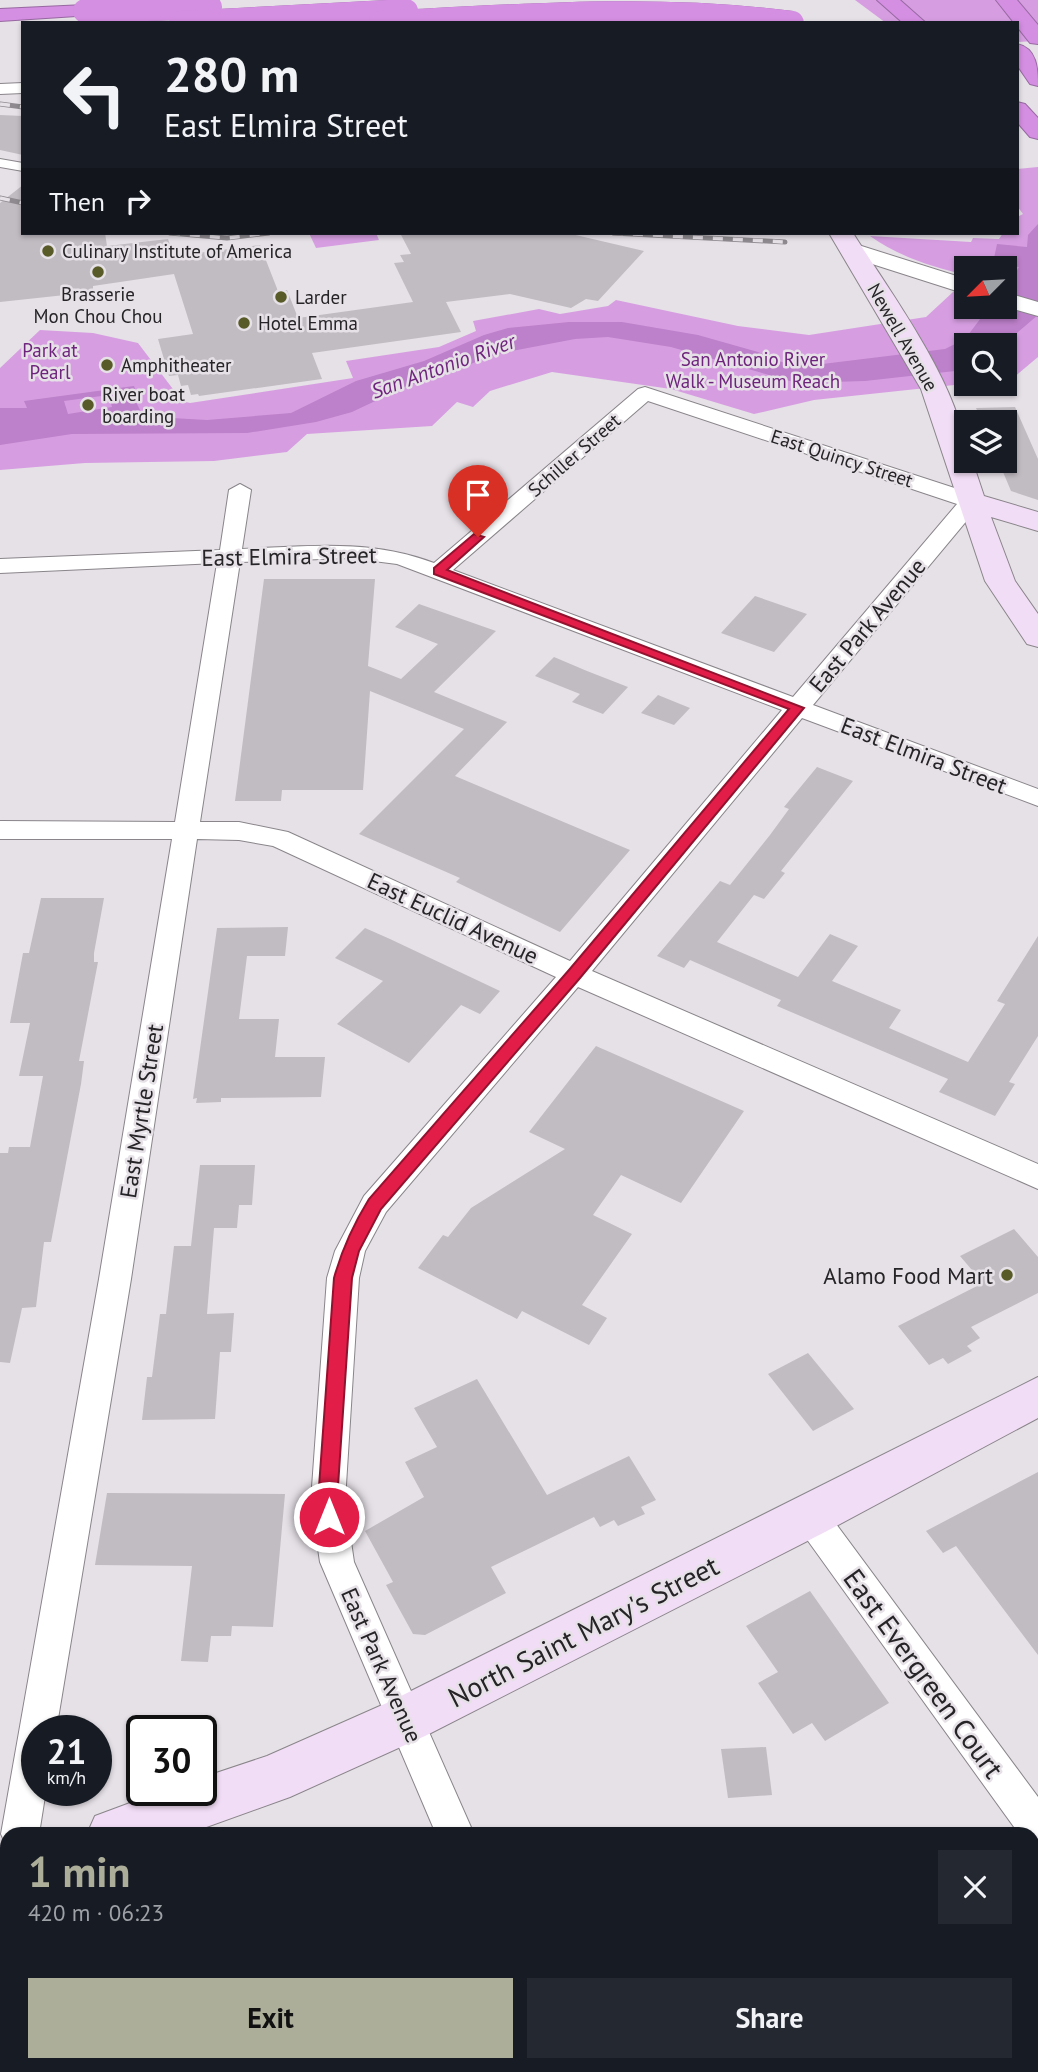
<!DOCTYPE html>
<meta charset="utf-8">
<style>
:root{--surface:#171b24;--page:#242831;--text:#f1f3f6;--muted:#9ea1a6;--accent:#acae99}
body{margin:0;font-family:"PT Sans",sans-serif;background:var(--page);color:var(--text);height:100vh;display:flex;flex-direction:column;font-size:26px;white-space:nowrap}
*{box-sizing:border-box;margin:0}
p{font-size:23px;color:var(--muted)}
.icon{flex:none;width:38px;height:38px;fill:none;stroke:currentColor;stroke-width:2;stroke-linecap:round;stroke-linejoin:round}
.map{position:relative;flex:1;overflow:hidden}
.side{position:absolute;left:0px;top:1827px;width:1040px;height:245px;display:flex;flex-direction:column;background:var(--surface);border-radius:21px 21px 0 0;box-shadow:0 2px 5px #0004}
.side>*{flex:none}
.top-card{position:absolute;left:21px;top:21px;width:998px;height:214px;border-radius:0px;box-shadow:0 2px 5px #0004;background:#171b24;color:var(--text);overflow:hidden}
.needle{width:46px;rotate:246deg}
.fabs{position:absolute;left:954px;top:256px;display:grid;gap:14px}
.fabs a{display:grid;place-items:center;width:63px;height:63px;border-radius:0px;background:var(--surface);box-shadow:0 2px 5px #0004;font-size:35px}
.speed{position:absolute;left:21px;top:1715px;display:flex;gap:14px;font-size:35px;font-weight:700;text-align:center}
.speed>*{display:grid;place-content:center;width:91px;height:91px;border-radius:50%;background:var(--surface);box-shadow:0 2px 5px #0004;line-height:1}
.speed small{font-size:18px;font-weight:400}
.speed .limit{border:4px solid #111;border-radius:10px;background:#fff;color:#111}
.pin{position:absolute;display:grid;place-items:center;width:60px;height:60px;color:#fff;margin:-72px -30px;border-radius:50% 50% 50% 0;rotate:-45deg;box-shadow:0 0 7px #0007}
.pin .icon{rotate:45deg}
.me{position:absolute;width:77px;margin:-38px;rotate:0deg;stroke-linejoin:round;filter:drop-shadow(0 0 5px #0008)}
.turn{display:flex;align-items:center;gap:24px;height:147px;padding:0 28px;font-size:32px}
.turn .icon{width:91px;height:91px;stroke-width:2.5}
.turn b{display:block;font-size:49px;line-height:60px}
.then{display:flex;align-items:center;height:66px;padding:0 28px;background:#0003;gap:14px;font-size:26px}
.round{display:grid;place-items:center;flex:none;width:74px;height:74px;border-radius:0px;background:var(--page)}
.headline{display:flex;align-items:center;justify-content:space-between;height:119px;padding:0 28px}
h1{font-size:42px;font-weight:800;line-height:52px;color:var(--accent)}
.primary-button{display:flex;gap:14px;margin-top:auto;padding:14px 28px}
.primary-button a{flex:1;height:80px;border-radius:0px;background:var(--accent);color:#111;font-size:28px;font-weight:800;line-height:80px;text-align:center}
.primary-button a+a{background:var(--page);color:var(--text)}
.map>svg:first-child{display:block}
.green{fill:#d69ee1}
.water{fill:#bd80ca;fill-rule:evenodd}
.building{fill:#c1bcc2}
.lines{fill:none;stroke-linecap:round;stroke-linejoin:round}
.pedestrian-casing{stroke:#89858a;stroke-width:2}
.minor-casing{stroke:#89858a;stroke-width:2}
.tertiary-casing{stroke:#89858a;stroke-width:2}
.secondary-casing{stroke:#89858a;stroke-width:2}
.motorway-casing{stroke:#9769a1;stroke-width:2}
.pedestrian{fill:#fff;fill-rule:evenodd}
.minor{fill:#fff;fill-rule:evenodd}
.tertiary{fill:#fff;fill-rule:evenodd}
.secondary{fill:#f2ddf6;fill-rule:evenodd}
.motorway{fill:#d48ee2;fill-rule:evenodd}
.rail-casing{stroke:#8e8a8f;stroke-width:5}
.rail{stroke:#e6e1e7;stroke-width:3.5;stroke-dasharray:10;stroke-linecap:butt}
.motorway-bridge-casing{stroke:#9769a1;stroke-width:24;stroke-linecap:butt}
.motorway-bridge{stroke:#d48ee2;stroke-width:24}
.route{fill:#e11d48;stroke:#92132f;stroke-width:2}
.poi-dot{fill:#585a27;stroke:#e6e1e7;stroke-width:2.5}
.labels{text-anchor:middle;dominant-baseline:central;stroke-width:5;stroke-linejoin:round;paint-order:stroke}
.far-poi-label{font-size:19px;fill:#262427;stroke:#e6e1e7;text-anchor:start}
.far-street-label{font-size:19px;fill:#262427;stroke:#e6e1e7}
.far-park-label{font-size:19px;fill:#6e237c;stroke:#e6e1e7}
.far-water-label{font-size:21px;font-style:italic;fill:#6f247d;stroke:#e6e1e7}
.street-label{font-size:23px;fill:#262427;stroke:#e6e1e7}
.poi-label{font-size:23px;fill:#262427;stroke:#e6e1e7;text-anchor:end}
.near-street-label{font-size:28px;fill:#262427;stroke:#e6e1e7}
</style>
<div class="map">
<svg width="1038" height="2072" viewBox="0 0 1038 2072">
<rect width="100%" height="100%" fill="#e6e1e7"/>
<g class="green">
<path d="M855,0h183v41l-21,1v-19h-131z"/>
<path d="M1038,167v190l-38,32 -25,-6h29v-38h-38v38h7l-159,17 -60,14 -83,-25 -119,-17 -62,19 -17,16 -16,-5 -25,24 -125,8 -20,18 -73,9 -129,2 -85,7v-102l40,-38 53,3 45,10 44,58 8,2 163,-25 -7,-17 93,-14 37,-16 -3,-10 66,-12 21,5 48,-8 8,-6 122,26 71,9 117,-18 40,-37v26h38v-38h-38v7c-34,-8 -68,-19 -96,-39l101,6 2,-4 26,1 4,-6h14v-16l6,-3 -6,-8v-37z"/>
<path d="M309,233h67l3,7 -63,8z"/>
</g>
<path class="water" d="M1038,224v91l-35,30h-37v23l-11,3 -90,10 -68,2 -126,-36 -63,-10 -33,2 -73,14 -95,33 -55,26 -36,10 -69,11 -175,1 -72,11v-37h27l-3,-7 110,-15 2,5 -5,1 9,18 -6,1 3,5 70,4 84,-7 65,-32 68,-20 60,-26 24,-7 61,-6h53l76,13 60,17 24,10 24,4 139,-17 20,-10 25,-33h14l1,-17 14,-22 -26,-4 4,-19 30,3 1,-12zM109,395l3,12 -44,7 -4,-13z"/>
<g class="building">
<path d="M0,115l23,1v39l-23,-5z"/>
<path d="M23,185v48h82l2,13 61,-7 6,17 86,-11 18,46 9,-1 11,28 115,-16 -19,-39 10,-1 -4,-7 11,-1 -11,-21h167l77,18 -46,50 -12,-2 -15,9 -61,-14 -64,8 15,30 -149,21 10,26 -123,17 -1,-2 -7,1 -3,-10 -7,1 -3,-11 -9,1 -11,-37 35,-5 -19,-60 -81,12v6l-93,10v-99z"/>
<path d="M1015,407l23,52v41l-27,-9 -13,-31h6v-38h-22l-6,-14z"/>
<path d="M264,579h111l-7,87 33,13 37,-35 -43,-17 24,-23 77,27 -62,61 73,30 -52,54 175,74 -70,82 -104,-50 4,-4 -101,-44 105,-105 -94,-38 -7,99h-81l-1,11h-46z"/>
<path d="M755,596l52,18 -33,38 -53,-19z"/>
<path d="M554,657l33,14 41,16 -25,27 -31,-12 8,-8 -45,-18z"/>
<path d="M658,695l32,13 -16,17 -33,-12z"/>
<path d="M817,767l36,14 -72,90 4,2 -21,26 -10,-4 -37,47 81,35 32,-43 28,12 -26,35 69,29 -12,18 79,34 37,-58 -8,-3 41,-65v100l-29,46 6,2 -20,32 -56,-24 9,-13 -171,-73 4,-6 -91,-40 -6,8 -27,-12 63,-75 10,4 40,-50 19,-26 -5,-2z"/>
<path d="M41,898h63l-10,55v9h4l-19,99h5l-3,23 -30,158h-7l-8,65 -14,1 -12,55 -10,-1v-209h8l1,-6h21l13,-71h-24l11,-53h-20l13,-70h6z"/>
<path d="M288,927l-3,29h-38l-8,63h40l-4,38h50l-4,40 -100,1v4l-25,1 1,-5 -4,1 24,-171z"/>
<path d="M365,928l25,11 110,52 -20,23 -19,-9 -52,58 -72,-39 46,-43 -48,-23z"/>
<path d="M596,1046l148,65 -63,92 -60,-28 -28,40 39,19 -50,71 25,13 -18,27 -67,-34 -5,8 -99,-51 25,-33 5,2 23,-29 94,-59 -36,-17z"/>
<path d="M200,1165h55l-3,40h-13l-2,23h-23l-7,86 27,-1 -3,39h-11l-5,67 -73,1 5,-43h5l8,-63h6l8,-68h17z"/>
<path d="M1014,1229l24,28v36l-67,34 9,11 -13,8 5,5 -24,13 -5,-6 -14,7 -31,-39 85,-43 -23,-27z"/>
<path d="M808,1353l46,56 -41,22 -45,-57z"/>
<path d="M477,1379l70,116 82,-39 27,44 -15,7 4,7 -27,12 -4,-6 -14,7 -6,-10 -103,50 15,26 -81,42 -12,-1 -27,-49 7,-3 -28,-51 59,-34 -19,-35 32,-15 -23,-39z"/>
<path d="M1038,1472v183l-82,-109 -13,7 -17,-22z"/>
<path d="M107,1493l178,1 -12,133 -41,-1 -1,10h-20l-3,26 -27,-1 11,-95 -97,-1z"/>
<path d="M810,1591l79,112 -64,38 -13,-18 -19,11 -35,-51 20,-11 -32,-46z"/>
<path d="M766,1747l6,48 -44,3 -7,-49z"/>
</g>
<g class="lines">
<g class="pedestrian-casing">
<path id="pedestrian" d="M0,159l23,4v8l-23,-4z"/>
</g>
<g class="minor-casing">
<g id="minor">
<path d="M23,83v10l-23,1v-10z"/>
<path d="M645,387l334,109 3,5 -3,5 -166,199 225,84v17l-236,-88 -210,253 446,193v25l-460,-202 -192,225 -21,39 -6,27 -14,223 9,61 120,272h-38l-116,-272 -9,-61 16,-223 8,-27 29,-55 192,-219 -283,-131 -34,-6 -42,-1 -66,440 -75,452h-19v59h9l-7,44h-32v13l-6,-13 98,-555 73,-440h-172v-18l175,1 42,-259 -217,10v-14l220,-9 9,-60 11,-6 11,6 -9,59c66,-3 129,-10 192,14l204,-174zM648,401l309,103 -164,193 -340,-127zM350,558l47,6 385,146 -212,251 -282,-129 -49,-10h-39l40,-260z"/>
<path d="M810,1501l12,4 216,292v51l-6,-2v-12h-13l-221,-307 -5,-11 5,-11z"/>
<path d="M531,2065h41l2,7h-40z"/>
</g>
</g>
<g class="tertiary-casing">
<g id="tertiary">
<path d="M852,243l114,36v15l-122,-39 -3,-5 3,-5z"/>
<path d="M1004,292l34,10v14l-35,-10z"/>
</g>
</g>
<g class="secondary-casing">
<g id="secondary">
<path d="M829,233h24c36,58 113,160 113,227h6l12,36 54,16v19l-47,-14 24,64 23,33v33l-11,-3 -42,-63 -64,-192z"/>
<path d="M1038,1377v41l-211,113 -402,205 -135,61 -103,37h-100l8,-18 70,-26h36v-12l66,-22 122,-54z"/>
<path d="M7,1844v52l-7,2v-52z"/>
</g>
</g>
<g class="motorway-casing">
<g id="motorway">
<path d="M877,0h23l26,23h-23z"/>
<path d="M996,0h21l21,25v19l-8,-1z"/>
<path d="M85,5l10,6 -3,4 -92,6v-12z"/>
<path d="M1017,44c20,4 21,25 21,42l-8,-2 -13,-19z"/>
<path d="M1017,102l8,2 13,14v21l-8,-2 -13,-15z"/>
</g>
</g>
<use href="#pedestrian" class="pedestrian"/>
<use href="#minor" class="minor"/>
<use href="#tertiary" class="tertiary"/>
<use href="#secondary" class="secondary"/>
<use href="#motorway" class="motorway"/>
<g class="rail-casing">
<g id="rail">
<path d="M0,104l23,3"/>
<path d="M0,198l23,5"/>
<path d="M170,233l57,5 42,-5"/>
<path d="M613,233l172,9"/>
</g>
</g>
<use href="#rail" class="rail"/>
<g class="motorway-bridge-casing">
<g id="motorway-bridge">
<path d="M85,11l125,-4"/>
<path d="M181,23l225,-12"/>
<path d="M380,23c138,-7 274,-18 412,0"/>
</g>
</g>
<use href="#motorway-bridge" class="motorway-bridge"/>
</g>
<path class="route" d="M474,534l10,3 -37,33 357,138 -224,270 -199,231 -22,42 -7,27 -15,223 2,16 -3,7 -7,2 -6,-2 -5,-23 16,-223c8,-29 19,-53 35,-79l200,-229 220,-261 -355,-135v-6z"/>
<g class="poi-dot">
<circle cx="48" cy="251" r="7"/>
<circle cx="98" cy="272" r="7"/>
<circle cx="281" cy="297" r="7"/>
<circle cx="244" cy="323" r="7"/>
<circle cx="107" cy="365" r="7"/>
<circle cx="88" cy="405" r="7"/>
<circle cx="1007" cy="1275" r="7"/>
</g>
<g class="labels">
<g class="far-poi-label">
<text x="62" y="251">Culinary Institute of America</text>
<text x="98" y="294" text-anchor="middle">Brasserie<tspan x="98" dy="22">Mon Chou Chou</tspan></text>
<text x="295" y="297">Larder</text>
<text x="258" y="323">Hotel Emma</text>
<text x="121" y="365">Amphitheater</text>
<text x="102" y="394">River boat<tspan x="102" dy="22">boarding</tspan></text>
</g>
<g class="far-street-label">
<text transform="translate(903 337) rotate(60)">Newell Avenue</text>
<text transform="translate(574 455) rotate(-41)">Schiller Street</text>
<text transform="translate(842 458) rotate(18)">East Quincy Street</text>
</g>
<g class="far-park-label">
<text x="50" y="350">Park at<tspan x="50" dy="22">Pearl</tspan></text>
<text x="753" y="359">San Antonio River<tspan x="753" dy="22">Walk - Museum Reach</tspan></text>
</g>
<g class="far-water-label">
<text transform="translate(443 366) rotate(-20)">San Antonio River</text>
</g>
<g class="street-label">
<text transform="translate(289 556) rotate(-1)">East Elmira Street</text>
<text transform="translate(867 625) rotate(-50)">East Park Avenue</text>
<text transform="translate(924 755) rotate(21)">East Elmira Street</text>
<text transform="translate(453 918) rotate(25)">East Euclid Avenue</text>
<text transform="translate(141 1111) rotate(-81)">East Myrtle Street</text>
<text transform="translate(382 1665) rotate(66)">East Park Avenue</text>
</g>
<g class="poi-label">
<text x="993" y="1275">Alamo Food Mart</text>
</g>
<g class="near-street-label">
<text transform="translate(583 1631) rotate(-27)">North Saint Mary's Street</text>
<text transform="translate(924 1673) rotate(54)">East Evergreen Court</text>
</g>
</g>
</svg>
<div class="fabs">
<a><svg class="needle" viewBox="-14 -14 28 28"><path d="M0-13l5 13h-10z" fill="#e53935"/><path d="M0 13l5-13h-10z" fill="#9ea1a6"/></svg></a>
<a><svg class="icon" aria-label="search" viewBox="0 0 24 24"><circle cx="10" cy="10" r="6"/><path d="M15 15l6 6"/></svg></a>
<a><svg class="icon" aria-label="layers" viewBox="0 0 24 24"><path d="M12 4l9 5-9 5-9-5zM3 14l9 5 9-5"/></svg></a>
</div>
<div class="speed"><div>21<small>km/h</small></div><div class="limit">30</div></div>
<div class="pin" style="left:478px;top:537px;background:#d93025"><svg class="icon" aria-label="arrive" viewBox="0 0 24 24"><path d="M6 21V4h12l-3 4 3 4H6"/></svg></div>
<svg class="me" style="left:329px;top:1517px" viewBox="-20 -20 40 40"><circle r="17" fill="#e11d48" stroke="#fff" stroke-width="3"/><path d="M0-11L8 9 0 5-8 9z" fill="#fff"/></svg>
<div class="top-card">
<div class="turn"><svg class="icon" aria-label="left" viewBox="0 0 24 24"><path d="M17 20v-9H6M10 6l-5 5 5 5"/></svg><div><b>280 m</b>East Elmira Street</div></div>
<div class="then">Then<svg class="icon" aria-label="right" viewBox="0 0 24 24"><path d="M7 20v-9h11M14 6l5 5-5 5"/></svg></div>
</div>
<section class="side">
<div class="headline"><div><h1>1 min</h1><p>420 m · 06:23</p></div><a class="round"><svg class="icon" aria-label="close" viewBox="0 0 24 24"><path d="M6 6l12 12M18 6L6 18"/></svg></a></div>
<div class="primary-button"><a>Exit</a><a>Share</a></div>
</section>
</div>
